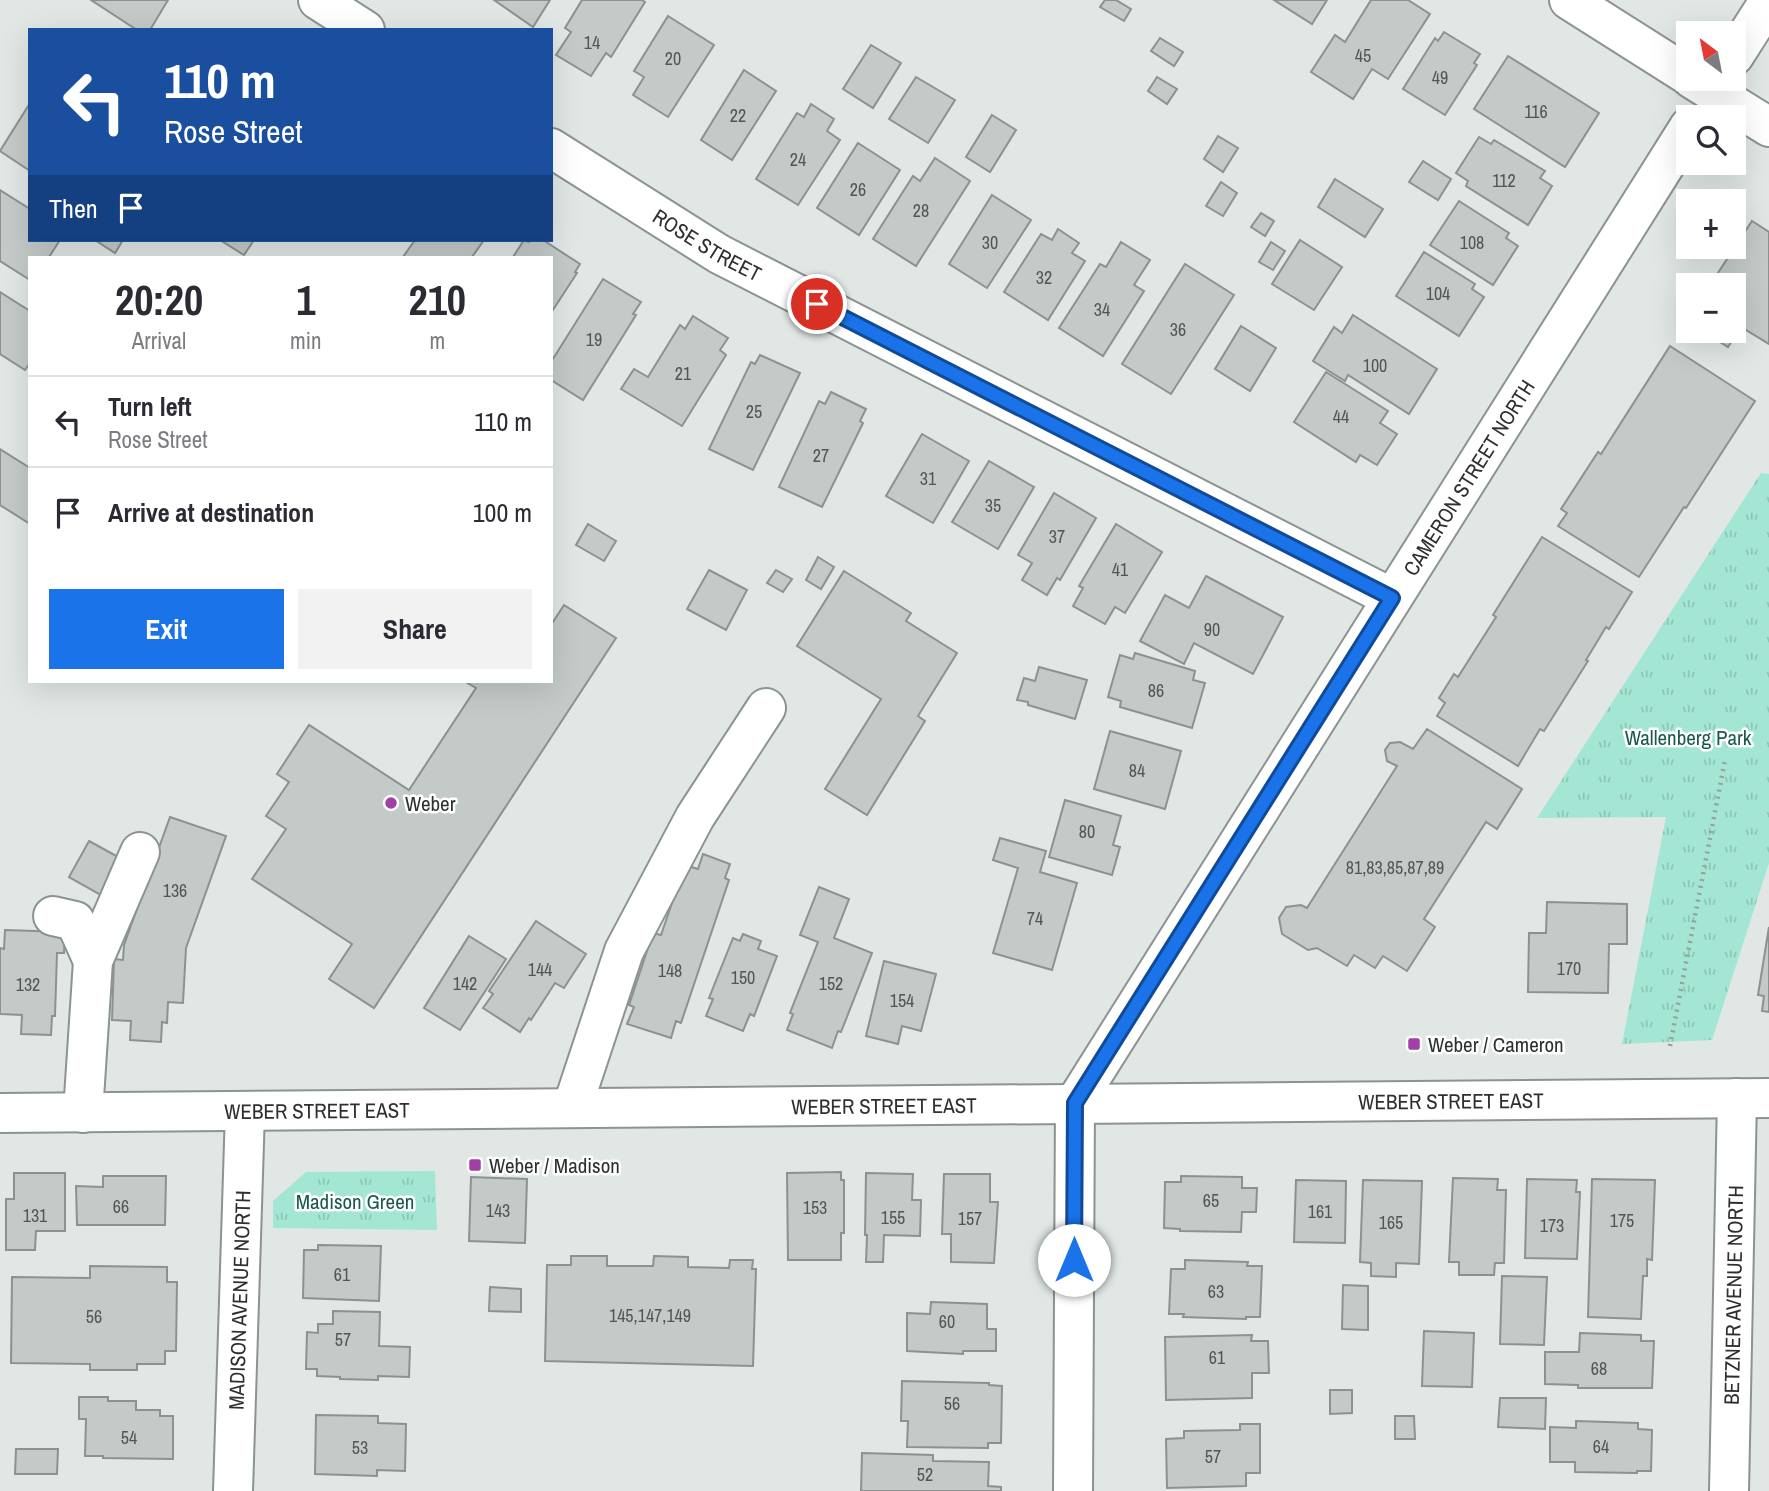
<!DOCTYPE html>
<meta charset="utf-8">
<style>
:root{--surface:#fff;--page:#f2f2f3;--text:#2b2b33;--muted:#7c7c81;--line:#e1e1e2;--accent:#1a73e8}
body{margin:0;font-family:"Archivo Narrow",sans-serif;background:var(--page);color:var(--text);height:100vh;display:flex;flex-direction:column;font-size:26px;white-space:nowrap}
*{box-sizing:border-box;margin:0}
p{font-size:23px;color:var(--muted)}
.icon{flex:none;width:38px;height:38px;fill:none;stroke:currentColor;stroke-width:2;stroke-linecap:round;stroke-linejoin:round}
.map{position:relative;flex:1;overflow:hidden}
.side{position:absolute;left:28px;top:256px;width:525px;height:427px;display:flex;flex-direction:column;background:var(--surface);border-radius:0px;box-shadow:0 7px 28px #0002}
.side>*{flex:none}
.guide{position:absolute;left:28px;top:28px;width:525px;height:214px;border-radius:0px;box-shadow:0 7px 28px #0002;background:#1a4fa0;color:#fff;overflow:hidden}
.needle{width:46px;rotate:328deg}
.tools{position:absolute;left:1676px;top:21px;display:grid;gap:14px}
.tools a{display:grid;place-items:center;width:70px;height:70px;border-radius:0px;background:var(--surface);box-shadow:0 7px 28px #0002;font-size:35px}
.pin{position:absolute;display:grid;place-items:center;width:60px;height:60px;color:#fff;margin:-30px;border:4px solid #fff;border-radius:50%;box-shadow:0 2px 7px #0007}
.me{position:absolute;width:77px;margin:-38px;rotate:0deg;stroke-linejoin:round;filter:drop-shadow(0 0 5px #0008)}
.turn{display:flex;align-items:center;gap:24px;height:147px;padding:0 21px;font-size:32px}
.turn .icon{width:91px;height:91px;stroke-width:2.5}
.turn b{display:block;font-size:49px;line-height:60px}
.then{display:flex;align-items:center;height:66px;padding:0 21px;background:#0003;gap:14px;font-size:26px}
.eta{display:flex;justify-content:space-evenly;align-items:center;height:119px;text-align:center}
.eta b{font-size:42px;font-weight:700;line-height:49px}
.button{display:flex;gap:14px;margin-top:auto;padding:14px 21px}
.button a{flex:1;height:80px;border-radius:0px;background:var(--accent);color:#fff;font-size:28px;font-weight:700;line-height:80px;text-align:center}
.button a+a{background:var(--page);color:var(--text)}
ul{padding:0;list-style:none}
li{display:flex;align-items:center;gap:21px;height:91px;padding:0 21px;border-top:2px solid var(--line)}
li div{flex:1}
li b{display:block;font-size:26px}
li em{font-style:normal}
.map>svg:first-child{display:block}
.grass{fill:url(#grass-tufts)}
.building{fill:#c3cac8;stroke:#8c9290;stroke-width:2}
.lines{fill:none;stroke-linecap:round;stroke-linejoin:round}
.minor-casing{stroke:#8c9391;stroke-width:42}
.major-casing{stroke:#8c9391;stroke-width:42}
.path{stroke:#999e9d;stroke-width:4.5;stroke-dasharray:2 5;stroke-linecap:butt}
.minor{stroke:#fff;stroke-width:38}
.major{stroke:#fff;stroke-width:38}
.route-casing{stroke:#114b97;stroke-width:18}
.route{stroke:#1a73e8;stroke-width:12}
.poi-dot{fill:#a03fa5;stroke:#fff;stroke-width:2.5}
.labels{text-anchor:middle;dominant-baseline:central;stroke-width:5;stroke-linejoin:round;paint-order:stroke}
.number-label{font-size:18px;fill:#525655}
.street-label{font-size:21px;fill:#2d302f;stroke:#fff}
.park-label{font-size:21px;fill:#1a594c;stroke:#fff}
.poi-label{font-size:21px;fill:#2d302f;stroke:#fff;text-anchor:start}
</style>
<div class="map">
<svg width="1769" height="1491" viewBox="0 0 1769 1491">
<defs>
<pattern id="grass-tufts" width="24" height="20" patternUnits="userSpaceOnUse" patternTransform="scale(1.75)"><rect width="24" height="20" fill="#a3e6d4"/><path d="M3 7l-1-3M5 7V3M7 7l1-3M15 17l-1-3M17 17v-4M19 17l1-3" fill="none" stroke="#8dc6b6"/></pattern>
</defs>
<rect width="100%" height="100%" fill="#e0e7e5"/>
<g class="grass">
<path d="M1761,473l8,1v389l-57,177 -90,4 44,-227 -129,1z"/>
<path d="M435,1171l2,59 -164,-2v-27l33,-29z"/>
</g>
<g class="building">
<path d="M91,0h77l-18,30h-13z"/>
<path d="M494,0h56l-17,27z"/>
<path d="M582,0h60l3,2 -34,55 -5,-4 -15,23 -35,-21 15,-23 -6,-4z"/>
<path d="M1105,0h11l15,9 -7,12 -24,-14z"/>
<path d="M1274,0h53l-15,24z"/>
<path d="M1371,0h37l22,14 -42,65 -16,-10 -19,30 -42,-27 24,-37 10,7z"/>
<path d="M668,16l46,29 -46,72 -35,-22 11,-18 -10,-6z"/>
<path d="M1444,32l36,22 -6,9 3,2 -32,50 -42,-26 32,-51 3,3z"/>
<path d="M1160,38l23,14 -9,14 -23,-15z"/>
<path d="M871,45l30,18 -28,45 -30,-19z"/>
<path d="M1508,56l91,57 -34,54 -91,-58z"/>
<path d="M744,70l32,21 -44,69 -31,-20z"/>
<path d="M916,77l39,23 -27,43 -39,-24z"/>
<path d="M1157,77l20,12 -10,15 -19,-13z"/>
<path d="M30,103v68l-30,-20z"/>
<path d="M811,104l23,15 -7,12 13,9 -42,65 -42,-26 41,-66 7,4z"/>
<path d="M992,115l24,15 -26,42 -24,-15z"/>
<path d="M1218,136l20,12 -15,24 -19,-13z"/>
<path d="M1479,137l12,7 3,-4 51,31 -5,7 12,8 -24,39 -62,-39 2,-5 -12,-8z"/>
<path d="M858,143l42,27 -41,65 -42,-27z"/>
<path d="M935,158l35,23 -54,85 -43,-27 40,-63 7,5z"/>
<path d="M1423,161l28,18 -13,21 -29,-18z"/>
<path d="M1335,179l48,30 -18,28 -47,-30z"/>
<path d="M1221,182l16,11 -14,23 -17,-10z"/>
<path d="M0,190l30,19v31h30l-11,17h-19v23l-30,-19z"/>
<path d="M992,195l39,25 -44,68 -38,-24z"/>
<path d="M1459,201l50,32 -3,5 12,8 -25,39 -63,-40z"/>
<path d="M1261,213l13,8 -9,15 -14,-9z"/>
<path d="M1752,221l17,11v112l-28,-17 -13,20 -25,-16h31v-46h-24z"/>
<path d="M1058,229l21,14 -7,10 13,8 -37,59 -44,-28 37,-58 11,6z"/>
<path d="M95,240h28l-8,13z"/>
<path d="M220,240h34l-10,15z"/>
<path d="M415,240h69l-12,17h-69z"/>
<path d="M524,240l5,2 1,-2h13l37,24 -5,8 2,1 -26,40v-56h-38z"/>
<path d="M1300,240l42,27 -28,43 -42,-26z"/>
<path d="M1121,242l29,18 -16,25 10,6 -41,65 -44,-28 41,-64 6,3z"/>
<path d="M1271,242l14,9 -12,19 -14,-8z"/>
<path d="M1424,252l51,32 -3,5 12,8 -25,39 -63,-40z"/>
<path d="M1185,264l49,31 -63,99 -49,-30z"/>
<path d="M603,279l38,23 -8,12 3,1 -53,85 -32,-20v-18z"/>
<path d="M0,292l30,19v52l-5,7 -25,-16z"/>
<path d="M1353,315l84,54 -28,45 -61,-39 -3,6 -32,-20 21,-34 8,6z"/>
<path d="M693,316l35,22 -8,12 6,5 -44,71 -61,-37 13,-20 14,8 32,-52 5,4z"/>
<path d="M1241,326l35,22 -26,43 -35,-22z"/>
<path d="M1670,346l85,55 -69,107 -2,-1 -45,70 -81,-51 9,-13 -6,-4 37,-57 3,2z"/>
<path d="M760,355l40,18 -47,97 -44,-21 42,-87 4,2z"/>
<path d="M1326,372l62,39 -8,12 17,11 -20,31 -17,-10 -4,7 -62,-40z"/>
<path d="M831,392l35,17 -6,12 3,2 -41,84 -43,-20 40,-86 6,3z"/>
<path d="M922,434l47,27 -36,62 -47,-27z"/>
<path d="M0,449l30,19v56l-30,-19z"/>
<path d="M989,461l45,26 -36,62 -46,-27z"/>
<path d="M1054,493l42,25 -36,62 -3,-2 -10,17 -25,-15 10,-17 -14,-8z"/>
<path d="M588,524l28,17 -12,20 -28,-16z"/>
<path d="M1116,524l46,28 -37,61 -10,-6 -10,17 -32,-18 10,-18 -4,-2z"/>
<path d="M1542,537l90,55 -23,37 -3,-2 -20,33 2,1 -44,70 -4,-2 -22,37 -81,-50 8,-13 -6,-5 15,-24 4,3 38,-60 -3,-2z"/>
<path d="M818,557l16,10 -13,22 -15,-9z"/>
<path d="M709,570l38,20 -21,40 -39,-21z"/>
<path d="M776,570l16,9 -9,13 -16,-9z"/>
<path d="M844,571l67,42 -5,8 51,32 -39,63 7,5 -58,94 -42,-26 56,-90 -84,-53z"/>
<path d="M1206,576l77,41 -30,57 -59,-31 -10,21 -44,-23 25,-46 24,13z"/>
<path d="M564,605l52,33 -242,370 -45,-29 23,-35 -100,-65 34,-50 -20,-13 23,-34 -12,-8 32,-49 100,65 67,-102 -12,-7h87v-56z"/>
<path d="M1135,653l60,18 -2,9 12,3 -13,45 -72,-21 1,-6 -13,-4 12,-42 13,4z"/>
<path d="M1039,667l48,13 -12,39 -47,-14v-3l-11,-2 7,-22 11,3z"/>
<path d="M1427,729l95,60 -25,40 -11,-7 -62,97 11,8 -28,44 -24,-15 -8,12 -21,-13 -7,11 -30,-18 -9,2 -26,-16 -3,-16 7,-11 15,-2 6,3 90,-142 -10,-5 -2,-11 5,-7 10,-1 13,7z"/>
<path d="M1110,731l71,20 -16,58 -71,-20z"/>
<path d="M1065,800l56,16 -8,29 7,2 -8,28 -63,-18z"/>
<path d="M170,817l56,19 -40,112 -3,55 -15,-1 -1,21 -5,-1 -1,20 -31,-2 1,-19 -19,-1 2,-61 9,1 1,-15z"/>
<path d="M1000,838l46,13 -6,21 37,11 -25,87 -59,-17 25,-85 -25,-8z"/>
<path d="M89,841l31,17 -19,37 -32,-18z"/>
<path d="M703,854l27,10 -5,14 4,2 -48,143 -5,-2 -5,17 -44,-14 7,-17 -5,-2 24,-72 8,2 24,-70 13,4z"/>
<path d="M819,887l30,12 -15,39 38,15 -31,79 -3,-1 -6,17 -45,-18 6,-16 -3,-1 28,-71 -18,-7z"/>
<path d="M1547,902l80,2v40h-18l-1,49 -80,-1 1,-59h17z"/>
<path d="M536,921l50,33 -22,34 -9,-5 -24,37 -2,-2 -9,14 -37,-24 10,-14 -4,-3z"/>
<path d="M1769,927v85l-7,-1 2,-15 -6,-1z"/>
<path d="M5,930l60,2 -1,21h-7l-2,63h-3l-1,19 -30,-1 1,-19 -22,-1v-66l4,1z"/>
<path d="M743,934l18,7 -3,8 19,7 -23,60 -4,-2 -7,17 -37,-15 7,-17 -4,-1 24,-60 7,3z"/>
<path d="M469,936l37,23 -46,71 -36,-22z"/>
<path d="M884,961l52,13 -15,57 -19,-5 -4,18 -32,-8z"/>
<path d="M841,1172v8h3v53h-3v27h-53l-1,-87z"/>
<path d="M14,1173h51v58h-29l-1,19h-29v-51h8z"/>
<path d="M866,1173l47,1 -1,26h9l-1,36 -36,-1 -1,27h-17l1,-27h-2z"/>
<path d="M944,1174h46v28h8l-4,61 -43,-1v-28h-9z"/>
<path d="M103,1176h63l-1,49h-88l-1,-39 27,1z"/>
<path d="M1181,1176l61,1v11h15l-1,24h-14l-1,20 -61,-1v-2l-16,-1 1,-46h16z"/>
<path d="M471,1177l56,2 -2,64 -56,-2z"/>
<path d="M1453,1178l45,1 -1,11h9l-2,73h-9l-1,12h-35v-13h-10z"/>
<path d="M1527,1179l50,1 -1,12h4l-3,67 -52,-1z"/>
<path d="M1592,1179l63,1 -3,80 -5,-1v17h-4l-2,43 -53,-2z"/>
<path d="M1296,1180l50,1 -1,62 -51,-1z"/>
<path d="M1363,1180l59,1 -3,83 -23,-1v14l-25,-1v-13l-11,-1z"/>
<path d="M318,1245l63,1 -2,55 -76,-3 1,-48h14z"/>
<path d="M571,1256h36v10h46l1,-10 34,1v10l41,1 1,-8h23l-1,9h4l-3,97 -208,-5 2,-96h24z"/>
<path d="M1185,1260l63,2 -1,4h15l-2,51h-14v2l-63,-2 1,-3h-15l2,-45h14z"/>
<path d="M90,1266l77,1v15h10l-1,69h-11v13h-28v6h-47v-6l-79,-1 1,-86 78,1z"/>
<path d="M1502,1276l45,1 -3,68 -44,-1z"/>
<path d="M1343,1285l25,1v44l-26,-1z"/>
<path d="M490,1287l31,2v23l-32,-1z"/>
<path d="M931,1302l56,2v25h9v22h-33v3l-56,-3v-38l23,1z"/>
<path d="M333,1311l47,1 -1,34 31,1 -1,30 -31,-1v4l-38,-1v-2l-23,-1v-7h-11l1,-37 11,1v-9h15z"/>
<path d="M1424,1331l50,2 -2,54 -50,-1z"/>
<path d="M1580,1333l61,2v6h13l-2,47h-74v-3l-33,-1v-32h34z"/>
<path d="M1252,1335l-1,6h17l1,32h-17v25l-86,2 -1,-63z"/>
<path d="M902,1381l87,2v2l13,1 -1,57h-13v5l-81,-1 1,-26h-7z"/>
<path d="M1330,1390h22v23l-22,1z"/>
<path d="M79,1397h29v4h28v9h24v6h13v43l-70,-1v-2h-18l1,-37h-7z"/>
<path d="M1500,1398h46l-1,31 -47,-2z"/>
<path d="M316,1415l62,1v7l28,1 -1,47 -28,-1v6l-62,-2z"/>
<path d="M1395,1416h19l1,23h-20z"/>
<path d="M1576,1421l62,2v6l14,1 -1,41h-14v2l-62,-1v-10h-25v-35l26,1z"/>
<path d="M1240,1424h20v49h-14v13l-79,2 -1,-49 18,-1v-7l56,-1z"/>
<path d="M16,1449h42l-1,25h-42z"/>
<path d="M862,1453l71,2v6l56,1 -1,24 13,1v4h-140z"/>
</g>
<g class="lines">
<g class="minor-casing">
<g id="minor">
<path d="M318,0l47,30"/>
<path d="M1569,0l120,76"/>
<path d="M1734,56l35,-55"/>
<path d="M1692,79l77,48"/>
<path id="s1" d="M551,148l168,106 673,344"/>
<path d="M53,916l22,5 18,40"/>
<path d="M572,1108l52,-157 71,-134 71,-109"/>
<path d="M83,1113l10,-152 47,-109"/>
<path id="s2" d="M233,1491l12,-380"/>
<path id="s3" d="M1073,1491l2,-388 614,-976"/>
<path id="s4" d="M1729,1491l8,-393"/>
</g>
</g>
<g class="major-casing">
<g id="major">
<path id="s5" d="M0,1113l1769,-15"/>
</g>
</g>
<path class="path" d="M1670,1046l55,-286"/>
<use href="#minor" class="minor"/>
<use href="#major" class="major"/>
</g>
<g class="lines">
<g class="route-casing">
<path id="route" d="M817,304l575,294 -317,505 -1,157"/>
</g>
<use href="#route" class="route"/>
</g>
<g class="poi-dot">
<circle cx="391" cy="803" r="7"/>
<rect x="1407" y="1037" width="14" height="14" rx="3.5"/>
<rect x="468" y="1158" width="14" height="14" rx="3.5"/>
</g>
<g class="labels">
<g class="number-label">
<text x="592" y="42">14</text>
<text x="1363" y="55">45</text>
<text x="673" y="58">20</text>
<text x="1440" y="77">49</text>
<text x="1536" y="111">116</text>
<text x="738" y="115">22</text>
<text x="798" y="159">24</text>
<text x="1504" y="180">112</text>
<text x="858" y="189">26</text>
<text x="921" y="210">28</text>
<text x="990" y="242">30</text>
<text x="1472" y="242">108</text>
<text x="1044" y="277">32</text>
<text x="1438" y="293">104</text>
<text x="1102" y="309">34</text>
<text x="1178" y="329">36</text>
<text x="594" y="339">19</text>
<text x="1375" y="365">100</text>
<text x="683" y="373">21</text>
<text x="754" y="411">25</text>
<text x="1341" y="416">44</text>
<text x="821" y="455">27</text>
<text x="928" y="478">31</text>
<text x="993" y="505">35</text>
<text x="1057" y="536">37</text>
<text x="1120" y="569">41</text>
<text x="1212" y="629">90</text>
<text x="1156" y="690">86</text>
<text x="1137" y="770">84</text>
<text x="1087" y="831">80</text>
<text x="1395" y="867">81,83,85,87,89</text>
<text x="175" y="890">136</text>
<text x="1035" y="918">74</text>
<text x="1569" y="968">170</text>
<text x="540" y="969">144</text>
<text x="670" y="970">148</text>
<text x="743" y="977">150</text>
<text x="465" y="983">142</text>
<text x="831" y="983">152</text>
<text x="28" y="984">132</text>
<text x="902" y="1000">154</text>
<text x="1211" y="1200">65</text>
<text x="121" y="1206">66</text>
<text x="815" y="1207">153</text>
<text x="498" y="1210">143</text>
<text x="1320" y="1211">161</text>
<text x="35" y="1215">131</text>
<text x="893" y="1217">155</text>
<text x="970" y="1218">157</text>
<text x="1622" y="1220">175</text>
<text x="1391" y="1222">165</text>
<text x="1552" y="1225">173</text>
<text x="342" y="1274">61</text>
<text x="1216" y="1291">63</text>
<text x="650" y="1315">145,147,149</text>
<text x="94" y="1316">56</text>
<text x="947" y="1321">60</text>
<text x="343" y="1339">57</text>
<text x="1217" y="1357">61</text>
<text x="1599" y="1368">68</text>
<text x="952" y="1403">56</text>
<text x="129" y="1437">54</text>
<text x="1601" y="1446">64</text>
<text x="360" y="1447">53</text>
<text x="1213" y="1456">57</text>
<text x="925" y="1474">52</text>
</g>
<g class="street-label">
<text stroke="none"><textPath href="#s1" startOffset="184">ROSE STREET</textPath></text>
<text stroke="none"><textPath href="#s3" startOffset="1127">CAMERON STREET NORTH</textPath></text>
<text stroke="none"><textPath href="#s5" startOffset="1451">WEBER STREET EAST</textPath></text>
<text stroke="none"><textPath href="#s5" startOffset="884">WEBER STREET EAST</textPath></text>
<text stroke="none"><textPath href="#s5" startOffset="317">WEBER STREET EAST</textPath></text>
<text stroke="none"><textPath href="#s4" startOffset="196">BETZNER AVENUE NORTH</textPath></text>
<text stroke="none"><textPath href="#s2" startOffset="191">MADISON AVENUE NORTH</textPath></text>
</g>
<g class="park-label">
<text x="1688" y="737">Wallenberg Park</text>
<text x="355" y="1201">Madison Green</text>
</g>
<g class="poi-label">
<text x="405" y="803">Weber</text>
<text x="1428" y="1044">Weber / Cameron</text>
<text x="489" y="1165">Weber / Madison</text>
</g>
</g>
</svg>
<div class="tools">
<a><svg class="needle" viewBox="-14 -14 28 28"><path d="M0-13l5 13h-10z" fill="#e53935"/><path d="M0 13l5-13h-10z" fill="#7c7c81"/></svg></a>
<a><svg class="icon" aria-label="search" viewBox="0 0 24 24"><circle cx="10" cy="10" r="6"/><path d="M15 15l6 6"/></svg></a>
<a>+</a>
<a>−</a>
</div>
<div class="pin" style="left:817px;top:304px;background:#d93025"><svg class="icon" aria-label="arrive" viewBox="0 0 24 24"><path d="M6 21V4h12l-3 4 3 4H6"/></svg></div>
<svg class="me" style="left:1074px;top:1260px" viewBox="-20 -20 40 40"><circle r="19" fill="#fff"/><path d="M0-13L10 11 0 6-10 11z" fill="#1a73e8"/></svg>
<div class="guide">
<div class="turn"><svg class="icon" aria-label="left" viewBox="0 0 24 24"><path d="M17 20v-9H6M10 6l-5 5 5 5"/></svg><div><b>110 m</b>Rose Street</div></div>
<div class="then">Then<svg class="icon" aria-label="arrive" viewBox="0 0 24 24"><path d="M6 21V4h12l-3 4 3 4H6"/></svg></div>
</div>
<section class="side">
<div class="eta">
<div><b>20:20</b><p>Arrival</p></div>
<div><b>1</b><p>min</p></div>
<div><b>210</b><p>m</p></div>
</div>
<ul>
<li><svg class="icon" aria-label="left" viewBox="0 0 24 24"><path d="M17 20v-9H6M10 6l-5 5 5 5"/></svg><div><b>Turn left</b><p>Rose Street</p></div><em>110 m</em></li>
<li><svg class="icon" aria-label="arrive" viewBox="0 0 24 24"><path d="M6 21V4h12l-3 4 3 4H6"/></svg><div><b>Arrive at destination</b></div><em>100 m</em></li>
</ul>
<div class="button"><a>Exit</a><a>Share</a></div>
</section>
</div>
